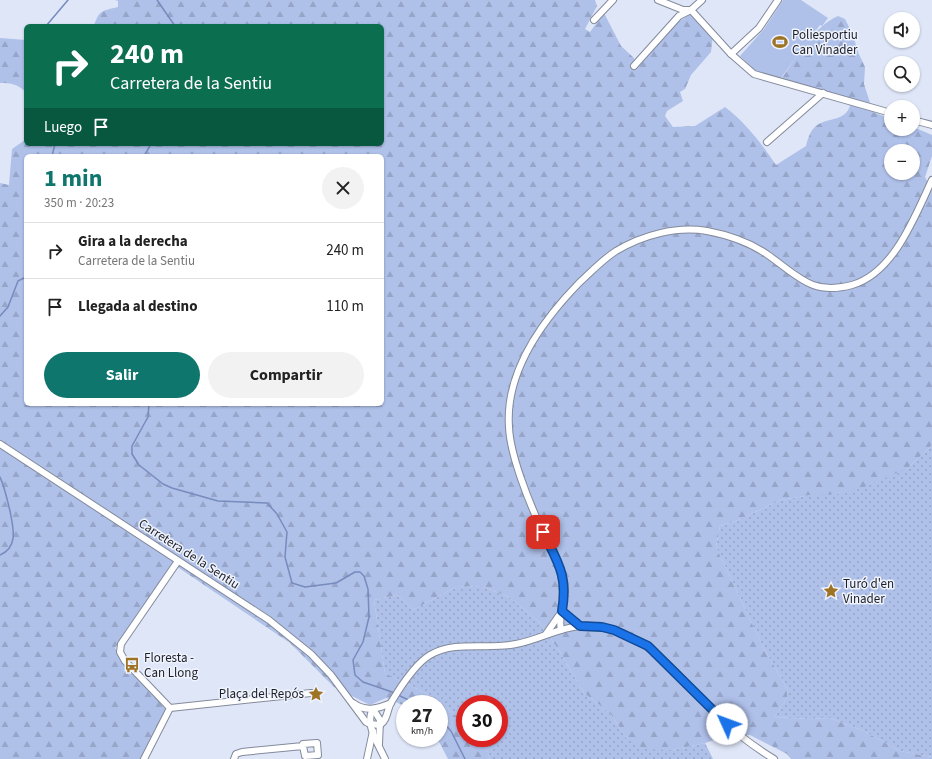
<!DOCTYPE html>
<html lang="es">
<meta charset="utf-8">
<style>
:root{--surface:#fff;--page:#f2f2f2;--text:#222;--muted:#767676;--line:#e0e0e0;--accent:#0f766e}
body{margin:0;font-family:"Source Sans 3",sans-serif;background:var(--page);color:var(--text);height:100vh;display:flex;flex-direction:column;font-size:15px;white-space:nowrap}
*{box-sizing:border-box;margin:0}
p{font-size:13px;color:var(--muted)}
.icon{flex:none;width:22px;height:22px;fill:none;stroke:currentColor;stroke-width:2;stroke-linecap:round;stroke-linejoin:round}
.map{position:relative;flex:1;overflow:hidden}
.sheet{position:absolute;left:24px;top:154px;width:360px;height:252px;display:flex;flex-direction:column;background:var(--surface);border-radius:6px;box-shadow:0 1px 3px #0004}
.sheet>*{flex:none}
.hud{position:absolute;left:24px;top:24px;width:360px;height:122px;border-radius:6px;box-shadow:0 1px 3px #0004;background:#0b6e4f;color:#fff;overflow:hidden}
.buttons{position:absolute;left:884px;top:12px;display:grid;gap:8px}
.buttons a{display:grid;place-items:center;width:36px;height:36px;border-radius:50%;background:var(--surface);box-shadow:0 1px 3px #0004;font-size:20px}
.speed{position:absolute;left:396px;top:695px;display:flex;gap:8px;font-size:20px;font-weight:700;text-align:center}
.speed>*{display:grid;place-content:center;width:52px;height:52px;border-radius:50%;background:var(--surface);box-shadow:0 1px 3px #0004;line-height:1}
.speed small{font-size:10px;font-weight:400}
.speed .limit{border:6px solid #d22;background:#fff;color:#111}
.pin{position:absolute;display:grid;place-items:center;width:34px;height:34px;color:#fff;margin:-17px;border-radius:8px;box-shadow:0 2px 6px #0006}
.me{position:absolute;width:44px;margin:-22px;rotate:313deg;stroke-linejoin:round;filter:drop-shadow(0 0 3px #0008)}
.turn{display:flex;align-items:center;gap:14px;height:84px;padding:0 20px;font-size:18px}
.turn .icon{width:52px;height:52px;stroke-width:2.5}
.turn b{display:block;font-size:28px;line-height:34px}
.then{display:flex;align-items:center;height:38px;padding:0 20px;background:#0003;gap:8px;font-size:15px}
.round{display:grid;place-items:center;flex:none;width:42px;height:42px;border-radius:21px;background:var(--page)}
.summary{display:flex;align-items:center;justify-content:space-between;height:68px;padding:0 20px}
h1{font-size:24px;font-weight:700;line-height:30px;color:var(--accent)}
.primary-button{display:flex;gap:8px;margin-top:auto;padding:8px 20px}
.primary-button a{flex:1;height:46px;border-radius:24px;background:var(--accent);color:#fff;font-size:16px;font-weight:700;line-height:46px;text-align:center}
.primary-button a+a{background:var(--page);color:var(--text)}
ul{padding:0;list-style:none}
li{display:flex;align-items:center;gap:12px;height:56px;padding:0 20px;border-top:1px solid var(--line)}
li div{flex:1}
li b{display:block;font-size:15px}
li em{font-style:normal}
.map>svg:first-child{display:block}
.grass{fill:url(#grass-dots)}
.forest{fill:url(#forest-firs);fill-rule:evenodd}
.pitch{fill:#afc0e9}
.lines{fill:none;stroke-linecap:round;stroke-linejoin:round}
.stream{stroke:#778bbd;stroke-width:1.5}
.minor-casing{stroke:#838a9b;stroke-width:8}
.minor{stroke:#fff;stroke-width:6}
.route-casing{stroke:#114b97;stroke-width:10}
.route{stroke:#1a73e8;stroke-width:7}
.labels{text-anchor:middle;dominant-baseline:central;stroke-width:3;stroke-linejoin:round;paint-order:stroke}
.poi-label{font-size:13px;fill:#1d1f26;stroke:#eef3fe;text-anchor:start}
.street-label{font-size:13px;fill:#1d1f26;stroke:#eef3fe}
</style>
<div class="map">
<svg width="932" height="759" viewBox="0 0 932 759">
<defs>
<pattern id="grass-dots" width="8" height="8" patternUnits="userSpaceOnUse"><rect width="8" height="8" fill="#afc0e9"/><path d="M2 2h.1M6 6h.1" fill="none" stroke="#96a5c8" stroke-width="1.8" stroke-linecap="round"/></pattern>
<pattern id="forest-firs" width="22" height="20" patternUnits="userSpaceOnUse"><rect width="22" height="20" fill="#afc0e9"/><path d="M5 1l3.5 6h-7zM16 11l3.5 6h-7z" fill="#96a5c8"/></pattern>
</defs>
<rect width="100%" height="100%" fill="#dee6f8"/>
<g class="grass">
<path d="M932,445v312l-32,-6 -38,-21 -32,-12 -20,1 -36,-2 13,-19 1,-8 -25,-43 -47,-100 4,-21 16,-5 45,-21 29,-5 98,-27z"/>
<path d="M481,586l28,11 30,25 21,30 24,41 26,20 17,26 45,11 33,-7 8,16h-223l-4,-12 -7,-9h20v-34h-34v19l-32,-26 -48,-24 -11,-73 23,-5 16,15 43,-23z"/>
</g>
<g class="forest">
<path d="M115,0h480l2,6 -12,23 5,3 14,-19 17,33 13,12 2,12 38,-45 16,-11 23,21 -2,17 -20,23 -6,14 -5,3 3,9 -16,10 -2,5 8,11 22,-1 30,-19c21,16 36,36 51,58l30,-19c2,-8 4,-15 10,-20 11,-9 30,-4 34,-21l-30,-14 -38,-13c15,-21 31,-51 56,-62l7,3 8,16 5,17 7,15 -1,17 9,28 18,7v10h22v-2l19,8v21l-7,21 7,13v255l-24,23 -46,20 -19,6 -33,1 -29,5 -45,21 -16,5 -4,21 47,100 25,43 -1,8 -13,19 36,2 20,-1 32,12 38,21 32,6v2h-141l-4,-5 -37,-19 -25,1 -20,7 -33,7 -27,-1 -18,-10 -17,-26 -26,-20 -24,-41 -21,-30 -30,-25 -28,-11 -25,1 -43,23 -16,-15 -23,5 11,73 48,24 32,26v15h14l7,9 4,12h-42l-11,-21h2v-34h-34v2l-19,-8 -16,7 -36,-18 -44,-44 -117,-79 -58,84 51,62 -24,49h-142v-576l9,2 3,-36 13,-9 1,-5v9h356v-118h-288c5,-16 8,-15 24,-19v-6zM891,151h22v22h-22zM26,156h356v248h-356z"/>
<path d="M0,38l26,2v53c-7,-9 -15,-10 -26,-10z"/>
</g>
<path class="pitch" d="M783,0h18l27,18 -6,8 -2,-1 -39,53 -25,-7 -16,-15 24,-27z"/>
<g class="lines">
<g class="stream">
<path d="M157,0l18,26"/>
<path d="M46,26l22,-26"/>
<path d="M52,156l3,-12"/>
<path d="M144,156l7,-12"/>
<path d="M0,316l8,-9 10,-26 8,-4"/>
<path d="M149,404l-1,13 -16,29v8l7,11 24,19 9,4 46,13 49,2 10,11 10,18 -2,25 7,26 13,4 31,-4 19,-11h5l4,4 4,13 1,28 -6,25 -10,18 2,15 8,7 32,11"/>
<path d="M0,477c5,11 7,22 10,34 3,16 9,36 -10,44"/>
<path d="M398,695l19,9"/>
<path d="M439,718l12,13 14,28"/>
</g>
<g class="minor-casing">
<g id="minor">
<path d="M658,0l25,10h7"/>
<path d="M691,10l40,44 23,20 137,39"/>
<path d="M594,20l19,-20"/>
<path d="M731,54l28,-26 19,-28"/>
<path d="M634,66l45,-50 12,-6 11,-10"/>
<path d="M913,120l19,5"/>
<path d="M767,142l56,-49"/>
<path d="M0,444l269,176 42,34 20,21 35,47 4,2 10,1"/>
<path d="M562,611l18,15"/>
<path d="M561,630c-4,-16 7,-32 3,-49 -4,-18 -15,-36 -23,-53 -12,-26 -31,-73 -32,-101 -4,-56 33,-106 70,-144 12,-11 23,-23 37,-32 27,-16 60,-25 91,-20 21,4 44,12 61,24 30,21 44,41 84,30 42,-12 63,-69 80,-105"/>
<path d="M546,634l14,-20"/>
<path d="M353,703c12,9 25,6 38,0"/>
<path d="M170,708l141,-15"/>
<path d="M373,709c-9,15 6,36 12,50"/>
<path d="M373,709l7,11 -1,24"/>
<path d="M380,725c8,-5 7,-17 12,-24 9,-15 23,-37 38,-46 26,-15 58,-5 86,-11 22,-4 42,-16 64,-18 61,-5 99,52 137,89 17,17 36,31 57,44"/>
<path d="M144,759l26,-51 -45,-47 -5,-9 1,-8 57,-83"/>
<path d="M234,759l2,-5 6,-2 61,-6v-2l14,-1 1,12 -13,1 -2,-10"/>
<path d="M367,759l6,-28"/>
</g>
</g>
<use href="#minor" class="minor"/>
</g>
<g class="lines">
<g class="route-casing">
<path id="route" d="M543,532c15,31 25,43 19,79l18,15 22,1 12,3 34,16 79,78"/>
</g>
<use href="#route" class="route"/>
</g>
<defs>
<g id="stadium-bare" transform="scale(1.2)"><path d="M0-5a6.5 5 0 1 0 0 10a6.5 5 0 1 0 0-10ZM-3.5-1.8h7v3.6h-7Z" fill="#9e7323" stroke="#eef3fe" stroke-width="2.5" paint-order="stroke"/></g>
<g id="sight-bare" transform="scale(1.2)"><path d="M0-6L1.8-2.2L6-1.7L2.9 1.2L3.7 5.4L0 3.3L-3.7 5.4L-2.9 1.2L-6-1.7L-1.8-2.2Z" fill="#9e7323" stroke="#eef3fe" stroke-width="2.5" paint-order="stroke"/></g>
<g id="bus-bare" transform="scale(1.2)"><path d="M-5-6H5V4H4V6H2V4H-2V6H-4V4H-5ZM-3.5-4V0h7V-4ZM-3.5 1.2v1.5H-2V1.2ZM2 1.2v1.5H3.5V1.2Z" fill="#9e7323" stroke="#eef3fe" stroke-width="2.5" paint-order="stroke"/></g>
</defs>
<g fill-rule="evenodd">
<use href="#stadium-bare" x="780" y="42"/>
<use href="#sight-bare" x="831" y="591"/>
<use href="#bus-bare" x="132" y="665"/>
<use href="#sight-bare" x="316" y="694"/>
</g>
<g class="labels">
<g class="poi-label">
<text x="792" y="35">Poliesportiu<tspan x="792" dy="15">Can Vinader</tspan></text>
<text x="843" y="584">Turó d'en<tspan x="843" dy="15">Vinader</tspan></text>
<text x="144" y="658">Floresta -<tspan x="144" dy="15">Can Llong</tspan></text>
<text x="304" y="694" text-anchor="end">Plaça del Repós</text>
</g>
<g class="street-label">
<text transform="translate(189 554) rotate(33)">Carretera de la Sentiu</text>
</g>
</g>
</svg>
<div class="buttons">
<a><svg class="icon" aria-label="sound" viewBox="0 0 24 24"><path d="M4 9h4l5-4v14l-5-4H4zM17 9q2 3 0 6"/></svg></a>
<a><svg class="icon" aria-label="search" viewBox="0 0 24 24"><circle cx="10" cy="10" r="6"/><path d="M15 15l6 6"/></svg></a>
<a>+</a>
<a>−</a>
</div>
<div class="speed"><div>27<small>km/h</small></div><div class="limit">30</div></div>
<div class="pin" style="left:543px;top:532px;background:#d93025"><svg class="icon" aria-label="arrive" viewBox="0 0 24 24"><path d="M6 21V4h12l-3 4 3 4H6"/></svg></div>
<svg class="me" style="left:727px;top:724px" viewBox="-20 -20 40 40"><circle r="19" fill="#fff"/><path d="M0-13L10 11 0 6-10 11z" fill="#1a73e8"/></svg>
<div class="hud">
<div class="turn"><svg class="icon" aria-label="right" viewBox="0 0 24 24"><path d="M7 20v-9h11M14 6l5 5-5 5"/></svg><div><b>240 m</b>Carretera de la Sentiu</div></div>
<div class="then">Luego<svg class="icon" aria-label="arrive" viewBox="0 0 24 24"><path d="M6 21V4h12l-3 4 3 4H6"/></svg></div>
</div>
<section class="sheet">
<div class="summary"><div><h1>1 min</h1><p>350 m · 20:23</p></div><a class="round"><svg class="icon" aria-label="close" viewBox="0 0 24 24"><path d="M6 6l12 12M18 6L6 18"/></svg></a></div>
<ul>
<li><svg class="icon" aria-label="right" viewBox="0 0 24 24"><path d="M7 20v-9h11M14 6l5 5-5 5"/></svg><div><b>Gira a la derecha</b><p>Carretera de la Sentiu</p></div><em>240 m</em></li>
<li><svg class="icon" aria-label="arrive" viewBox="0 0 24 24"><path d="M6 21V4h12l-3 4 3 4H6"/></svg><div><b>Llegada al destino</b></div><em>110 m</em></li>
</ul>
<div class="primary-button"><a>Salir</a><a>Compartir</a></div>
</section>
</div>
